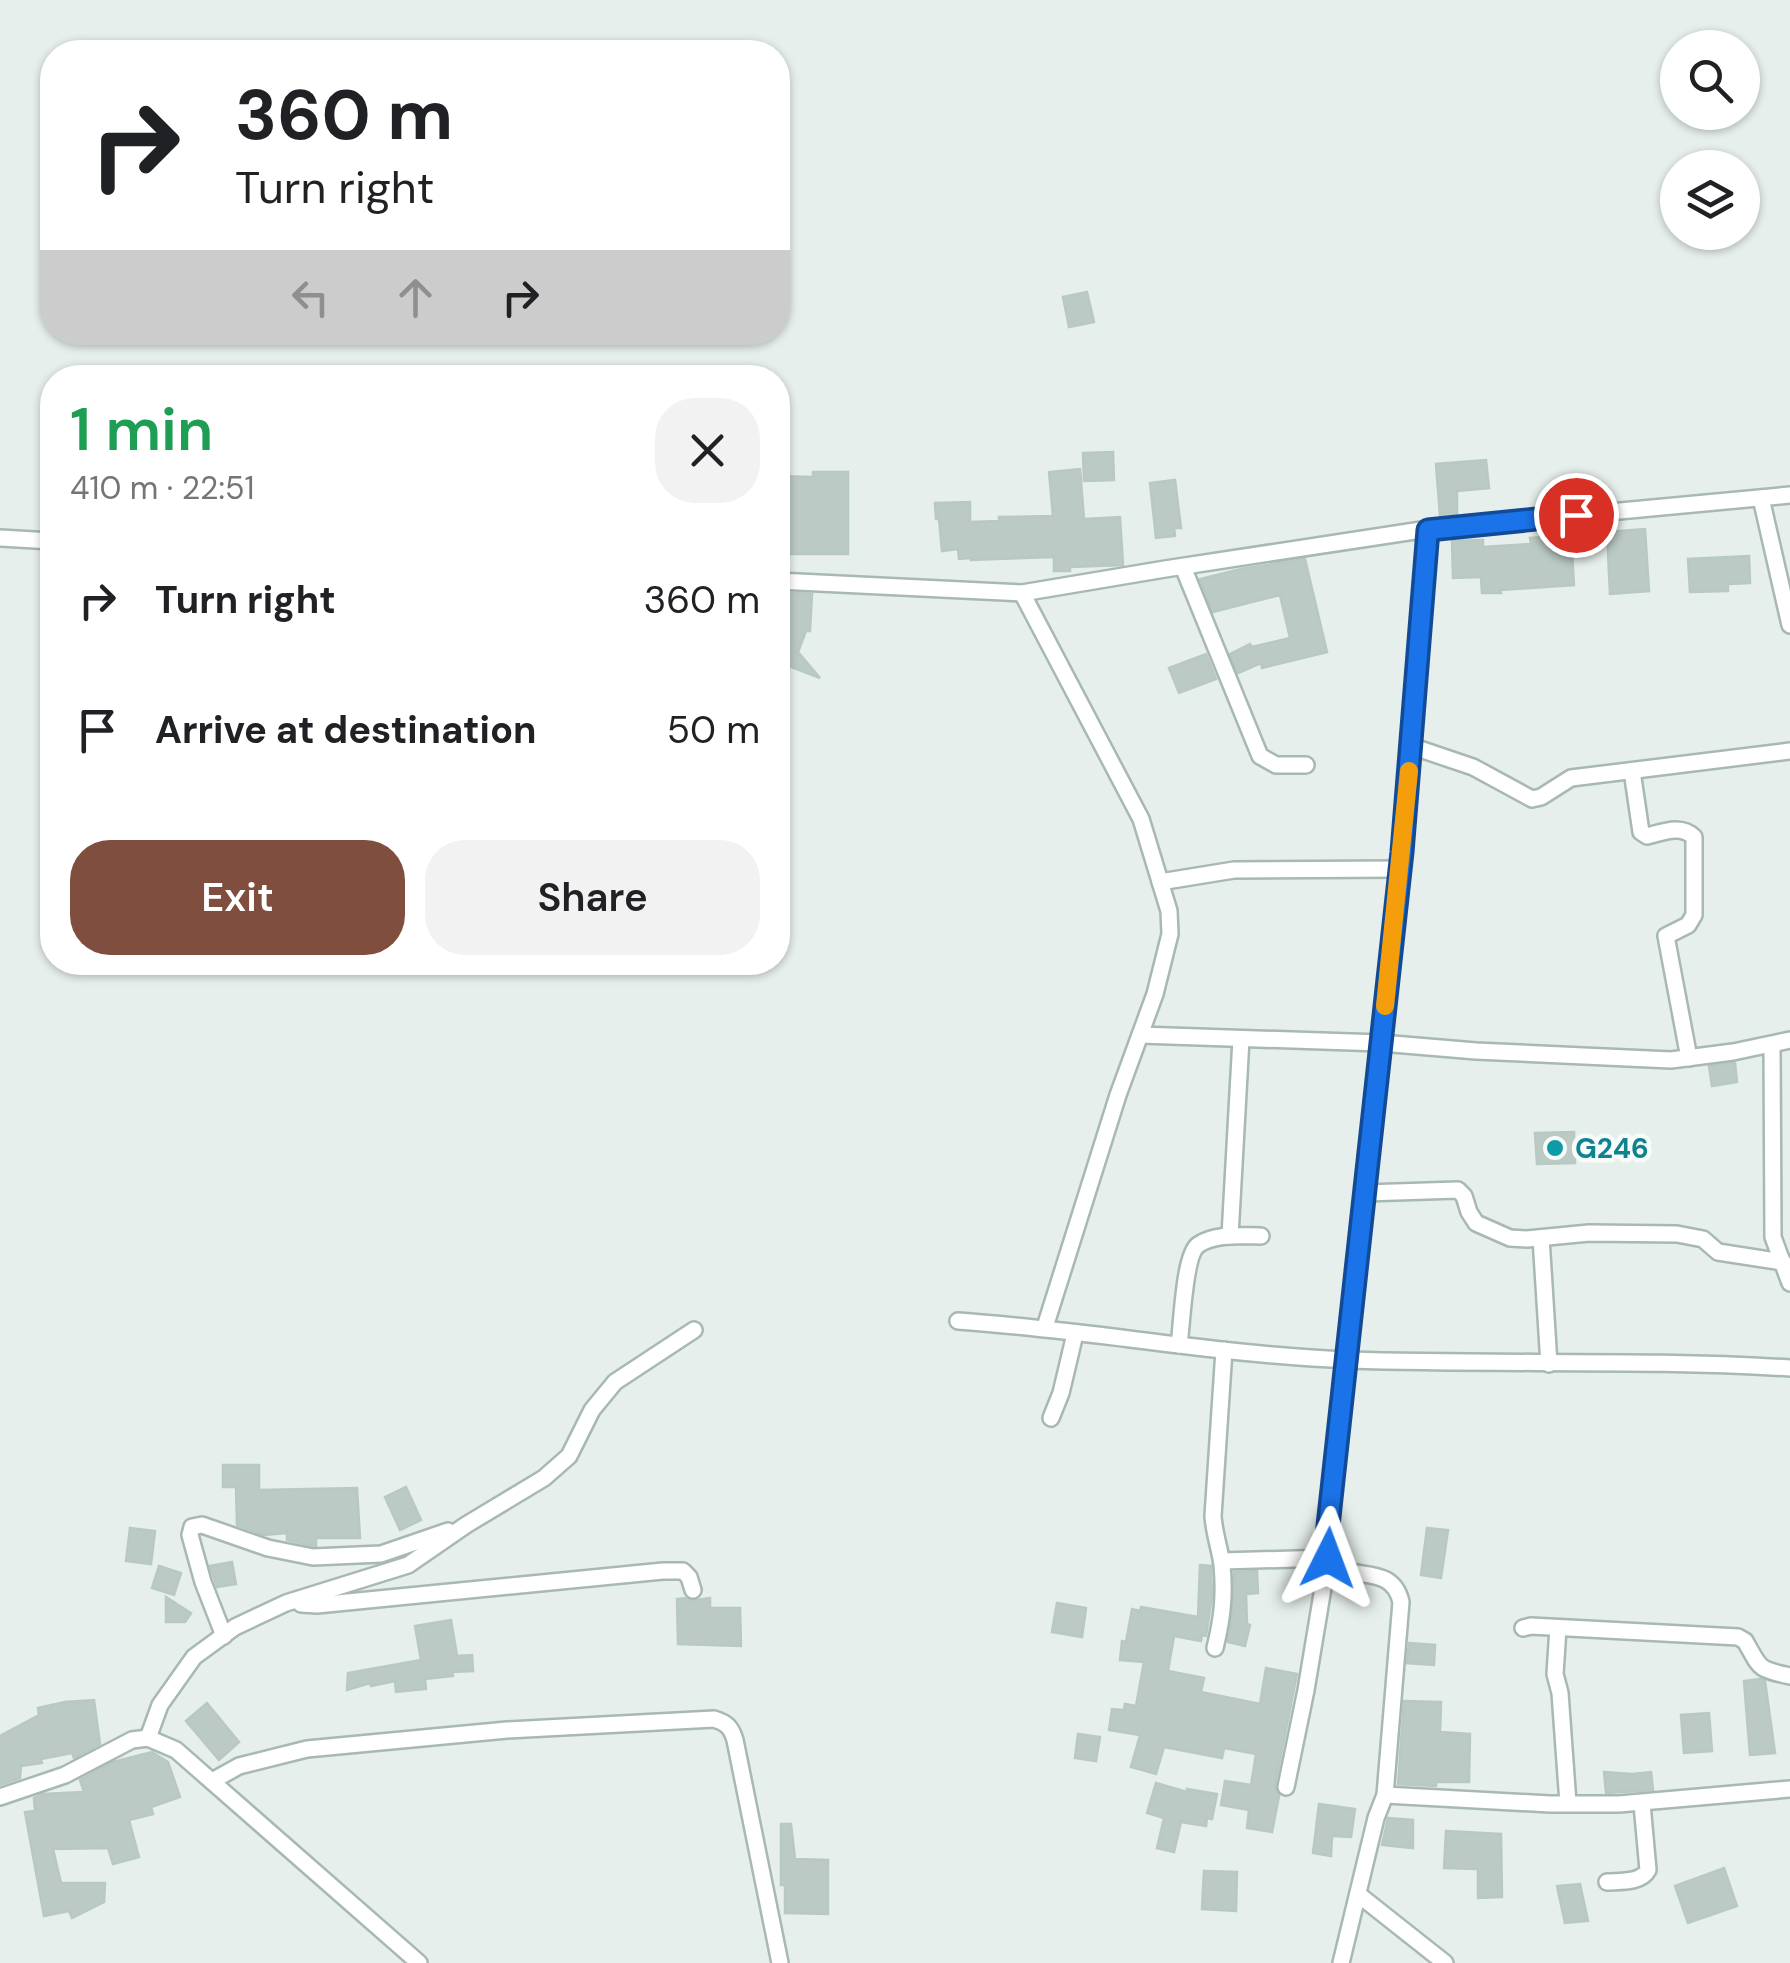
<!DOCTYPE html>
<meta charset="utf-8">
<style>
:root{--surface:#fff;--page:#f2f2f2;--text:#202124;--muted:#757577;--accent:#7f4e3f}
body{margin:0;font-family:"DM Sans",sans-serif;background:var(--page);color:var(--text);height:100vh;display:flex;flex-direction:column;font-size:38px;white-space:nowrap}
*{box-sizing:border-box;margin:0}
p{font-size:32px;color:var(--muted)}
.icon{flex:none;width:55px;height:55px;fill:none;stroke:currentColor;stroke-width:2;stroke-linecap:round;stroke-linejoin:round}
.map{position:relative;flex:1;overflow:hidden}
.details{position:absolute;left:40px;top:365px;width:750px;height:610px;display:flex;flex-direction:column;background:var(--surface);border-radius:40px;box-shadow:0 2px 8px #0004}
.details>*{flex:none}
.top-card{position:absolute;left:40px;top:40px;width:750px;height:305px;border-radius:40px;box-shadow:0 2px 8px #0004;background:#fff;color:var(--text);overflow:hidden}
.buttons{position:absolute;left:1660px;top:30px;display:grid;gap:20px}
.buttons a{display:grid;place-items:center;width:100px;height:100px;border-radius:50%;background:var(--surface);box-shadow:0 2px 8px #0004;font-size:50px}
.pin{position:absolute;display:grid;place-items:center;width:85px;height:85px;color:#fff;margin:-42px;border:5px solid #fff;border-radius:50%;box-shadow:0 2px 10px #0007}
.me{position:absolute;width:110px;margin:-55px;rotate:3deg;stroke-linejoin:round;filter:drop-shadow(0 0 8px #0008)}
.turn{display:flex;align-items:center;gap:35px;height:210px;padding:0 30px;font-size:45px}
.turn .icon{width:130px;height:130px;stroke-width:2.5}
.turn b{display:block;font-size:70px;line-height:85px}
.lanes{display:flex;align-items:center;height:95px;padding:0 30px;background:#0003;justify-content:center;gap:50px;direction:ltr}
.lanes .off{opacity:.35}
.round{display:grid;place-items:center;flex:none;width:105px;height:105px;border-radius:40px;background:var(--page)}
.headline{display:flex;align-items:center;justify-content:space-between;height:170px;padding:0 30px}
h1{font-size:60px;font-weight:600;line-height:75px;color:#1e9e55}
.button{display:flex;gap:20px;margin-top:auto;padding:20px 30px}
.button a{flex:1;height:115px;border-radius:40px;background:var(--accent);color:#fff;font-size:40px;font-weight:600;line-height:115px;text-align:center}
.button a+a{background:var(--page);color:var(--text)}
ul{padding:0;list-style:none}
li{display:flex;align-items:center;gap:30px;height:130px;padding:0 30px}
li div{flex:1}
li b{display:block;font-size:38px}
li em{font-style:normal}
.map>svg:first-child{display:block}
.building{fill:#bbcac4;stroke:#b8c9c2;stroke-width:2.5}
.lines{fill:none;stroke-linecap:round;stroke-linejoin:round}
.street-casing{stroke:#a8b8b2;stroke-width:20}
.street{stroke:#fff;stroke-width:15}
.route-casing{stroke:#114b97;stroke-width:25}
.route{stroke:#1a73e8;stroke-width:18}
.slow{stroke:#f59e0b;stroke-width:18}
.culture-dot{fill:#0f9aa8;stroke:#f7fbf9;stroke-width:4}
.labels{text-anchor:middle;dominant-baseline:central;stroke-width:9;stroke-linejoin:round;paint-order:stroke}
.culture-label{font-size:28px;font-weight:bold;fill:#0d838f;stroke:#f7fbf9;text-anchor:start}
</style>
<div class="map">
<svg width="1790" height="1963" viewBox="0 0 1790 1963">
<rect width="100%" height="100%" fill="#e6efeb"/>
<g class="building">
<path d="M1087,292l7,30 -25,5 -6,-30z"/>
<path d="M1113,452l1,28 -30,1 -1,-28z"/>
<path d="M1486,460l3,28 -32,3v24l-17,1 -4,-52z"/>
<path d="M1080,469l4,50 36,-2 3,48 -53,2v4h-16v-14l-83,3v-2l-12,1 -1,-10 -16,2 -3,-32h-3l-1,-16 35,-1v20l29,-1v-4l54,-1 -4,-44z"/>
<path d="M813,472h35v82h-70v-78l35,1z"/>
<path d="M1175,480l6,48h-7l1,8 -19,2 -6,-55z"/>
<path d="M1645,529l4,62 -39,3 -3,-62z"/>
<path d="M1571,535l3,50 -74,5 1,3h-19l-1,-16 -28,1 -1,-37 31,-1v7l48,-3 -1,-6z"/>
<path d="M1749,556l1,27 -22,1v7l-38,1 -2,-33z"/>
<path d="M1305,559l22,93 -65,16 -1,-5 -23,10 -8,-19 20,-10 2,3 38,-9 -10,-43 -67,17 -13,-33 41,-10z"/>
<path d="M778,592l34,2 -2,37h-4l-8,21 22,26 -42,-16z"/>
<path d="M1206,654l10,25 -37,14 -10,-25z"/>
<path d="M1735,1063l2,19 -25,4 -3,-20z"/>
<path d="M1574,1132l1,31 -38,1 -2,-31z"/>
<path d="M223,1465h36v25l98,-2 3,50h-44v8h-2l-27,-6v-7l-23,2 -27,-10 -1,-38h-13z"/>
<path d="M406,1487l15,33 -21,10 -15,-33z"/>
<path d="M130,1528l25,3 -4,33 -25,-3z"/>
<path d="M1427,1528l21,2 -7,48 -20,-3z"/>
<path d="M232,1562l4,22 -19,3 -7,-21z"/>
<path d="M1200,1565l11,1 1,31 -6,39 -4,-1 -1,6 -27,-5 -6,35 36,7 -3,14 59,12 6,-36 31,6 -22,111 4,11 -7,36 -25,-4 2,-18 -28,-5 4,-24 26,4 5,-31 -32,-6 -2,10 -58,-11 -8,27 -25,-7 9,-32 -31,-5 3,-21 12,1 1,-6 11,2 8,-44 -24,-2 2,-19 4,1 6,-33 8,2 1,-4 57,10z"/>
<path d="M159,1566l22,7 -7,22 -22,-7z"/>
<path d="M1257,1571l1,22 -12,1 1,30 3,1 -5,21 -17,-4 5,-34 1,-36z"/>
<path d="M166,1597l25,16 -6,9h-19z"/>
<path d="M686,1598l5,3 19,-3v10h30l1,38 -63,-2 -1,-45z"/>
<path d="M1057,1603l29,5 -4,29 -30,-5z"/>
<path d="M451,1620l6,36 15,-1 1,16 -21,1 1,4 -28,3 1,10 -30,3 -1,-11 -24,5 -1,-3 -23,7 1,-17 73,-13 -6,-34z"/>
<path d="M1409,1643l26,2 -1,20 -27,-2z"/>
<path d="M1760,1679l5,2 10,72 -25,2 -6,-74z"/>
<path d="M94,1700l6,44 -26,14 -2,-5 -31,6 1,4 -21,3 -1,12 -20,7v-49l39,-21 -1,-7 27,-6z"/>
<path d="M1404,1701l37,1 -1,30 30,2 -1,48h-33v4l-38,-2z"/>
<path d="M207,1703l32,39 -20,18 -33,-39z"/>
<path d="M1709,1713l3,38 -28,2 -3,-38z"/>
<path d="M1078,1734l22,3 -4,24 -21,-3z"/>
<path d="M152,1752l16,10 12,35 -29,10 2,7 -24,6 10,37 -26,7 -5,-16 -55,1 8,34h44l-1,19 -32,16 -3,-7 -25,5 -19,-104 10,-1 -1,-13 9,-4 41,-2 -4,-12 33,-18z"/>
<path d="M1604,1772l28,2 19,-2 2,18 -47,3z"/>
<path d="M1156,1783l31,9v-3l30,5 -5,25 -5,-1 -1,8 -25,-4 -7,30 -17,-4 7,-30 -17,-5z"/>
<path d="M1319,1804l36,5 -4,28 -19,-1 -1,20 -18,-3z"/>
<path d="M1388,1818l25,2v28l-31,-3z"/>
<path d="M781,1824h10l4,35 33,1v54l-43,-1v-28h-4z"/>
<path d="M1446,1831l55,3 1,63 -24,1v-29l-34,-1z"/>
<path d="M1724,1868l13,38 -49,17 -13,-37z"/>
<path d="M1204,1871l33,1 -1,39 -34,-2z"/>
<path d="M1580,1884l8,37 -23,2 -8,-37z"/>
</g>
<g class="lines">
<g class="street-casing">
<g id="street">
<path d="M1761,498l29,127"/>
<path d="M0,538l52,3"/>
<path d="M1183,567l77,189 16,9h30"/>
<path d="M778,581l244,12 143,-24 263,-40 362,-34"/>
<path d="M1022,593l119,226 28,92 1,23 -15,60 -37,101 -73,232"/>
<path d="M1411,746l62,21 59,32 9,-2 30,-19 219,-27"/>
<path d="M1632,771l9,61 6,4c16,-4 34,-12 47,1v78l-6,10 -22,11 23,122"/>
<path d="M1160,882l74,-12 166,-1"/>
<path d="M1140,1035l241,8 95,8 195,9 62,-8 57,-12"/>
<path d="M1772,1045l1,192 17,46"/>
<path d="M1365,1193l93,-3 6,6 5,16 7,11 34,15 17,1 62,-6 88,1 26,5 15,13 65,10"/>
<path d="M1230,1236l11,-197"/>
<path d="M1541,1238l8,126"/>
<path d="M958,1321c131,9 261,34 392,39 147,5 294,-1 440,8"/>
<path d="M1179,1345c3,-20 5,-90 19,-100 17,-12 44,-9 63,-9"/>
<path d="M1051,1418l10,-25 14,-59"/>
<path d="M1222,1561l106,-3 -22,132 -20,97"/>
<path d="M301,1604l16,1 346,-34h20l6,6 4,13"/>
<path d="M1523,1628l8,-2 207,11 7,4c16,28 12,28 45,35"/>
<path d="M1558,1628l-3,46 5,19 8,110"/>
<path d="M224,1636l-21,-54 -13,-47 2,-8 10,-2 66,23 45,9 68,-3 67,-23"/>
<path d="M1215,1648c7,-29 10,-52 7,-83 -2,-16 -8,-32 -9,-49l11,-166"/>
<path d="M148,1738l12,-33 34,-48 41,-30 51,-24 122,-38 58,-40 78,-47 25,-22 23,-46 23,-28 79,-52"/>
<path d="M212,1781l27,-15 68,-17 200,-19 207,-11c13,4 17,8 21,21l45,223"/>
<path d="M1385,1795l165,9h69l171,-15"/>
<path d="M0,1797l65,-22 67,-35 16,-2 28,12 243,213"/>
<path d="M1607,1882c13,-1 34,1 41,-12l-6,-66"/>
<path d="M1359,1895l86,68"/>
<path d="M1341,1963l35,-145 9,-23 16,-193c-11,-48 -69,-8 -75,-58l76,-692 26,-323"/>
</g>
</g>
<use href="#street" class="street"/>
</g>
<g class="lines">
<g class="route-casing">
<path id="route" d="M1328,1558l-2,-14 76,-692 26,-322 148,-15"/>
</g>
<use href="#route" class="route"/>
<path class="slow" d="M1385,1006l24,-235"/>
</g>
<circle class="culture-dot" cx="1555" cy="1148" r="10"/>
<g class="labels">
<g class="culture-label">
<text x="1575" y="1148">G246</text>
</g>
</g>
</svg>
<div class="buttons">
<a><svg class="icon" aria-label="search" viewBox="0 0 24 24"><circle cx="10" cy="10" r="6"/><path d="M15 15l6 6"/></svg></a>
<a><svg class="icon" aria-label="layers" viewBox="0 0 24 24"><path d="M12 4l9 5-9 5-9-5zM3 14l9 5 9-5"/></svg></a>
</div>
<div class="pin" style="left:1576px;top:515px;background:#d93025"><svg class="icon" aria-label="arrive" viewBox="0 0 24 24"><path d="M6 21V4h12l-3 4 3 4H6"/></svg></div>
<svg class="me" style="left:1328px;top:1558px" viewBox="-20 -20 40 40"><path d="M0-17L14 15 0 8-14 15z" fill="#1a73e8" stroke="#fff" stroke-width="4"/></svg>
<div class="top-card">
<div class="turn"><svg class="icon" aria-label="right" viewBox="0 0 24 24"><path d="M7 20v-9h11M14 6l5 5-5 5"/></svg><div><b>360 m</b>Turn right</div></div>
<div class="lanes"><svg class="icon off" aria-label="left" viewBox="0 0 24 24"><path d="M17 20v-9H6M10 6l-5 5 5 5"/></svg><svg class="icon off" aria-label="ahead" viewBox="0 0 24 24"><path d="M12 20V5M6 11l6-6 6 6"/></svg><svg class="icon" aria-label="right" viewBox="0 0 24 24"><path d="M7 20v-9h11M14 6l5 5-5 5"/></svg></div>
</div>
<section class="details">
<div class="headline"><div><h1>1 min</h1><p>410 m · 22:51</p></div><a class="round"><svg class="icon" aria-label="close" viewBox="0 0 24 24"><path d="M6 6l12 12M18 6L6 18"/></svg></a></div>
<ul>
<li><svg class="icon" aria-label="right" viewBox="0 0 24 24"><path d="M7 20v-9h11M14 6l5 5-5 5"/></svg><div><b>Turn right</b></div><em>360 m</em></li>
<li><svg class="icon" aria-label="arrive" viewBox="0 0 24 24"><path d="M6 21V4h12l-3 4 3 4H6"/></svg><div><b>Arrive at destination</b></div><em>50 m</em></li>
</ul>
<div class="button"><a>Exit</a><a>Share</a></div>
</section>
</div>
